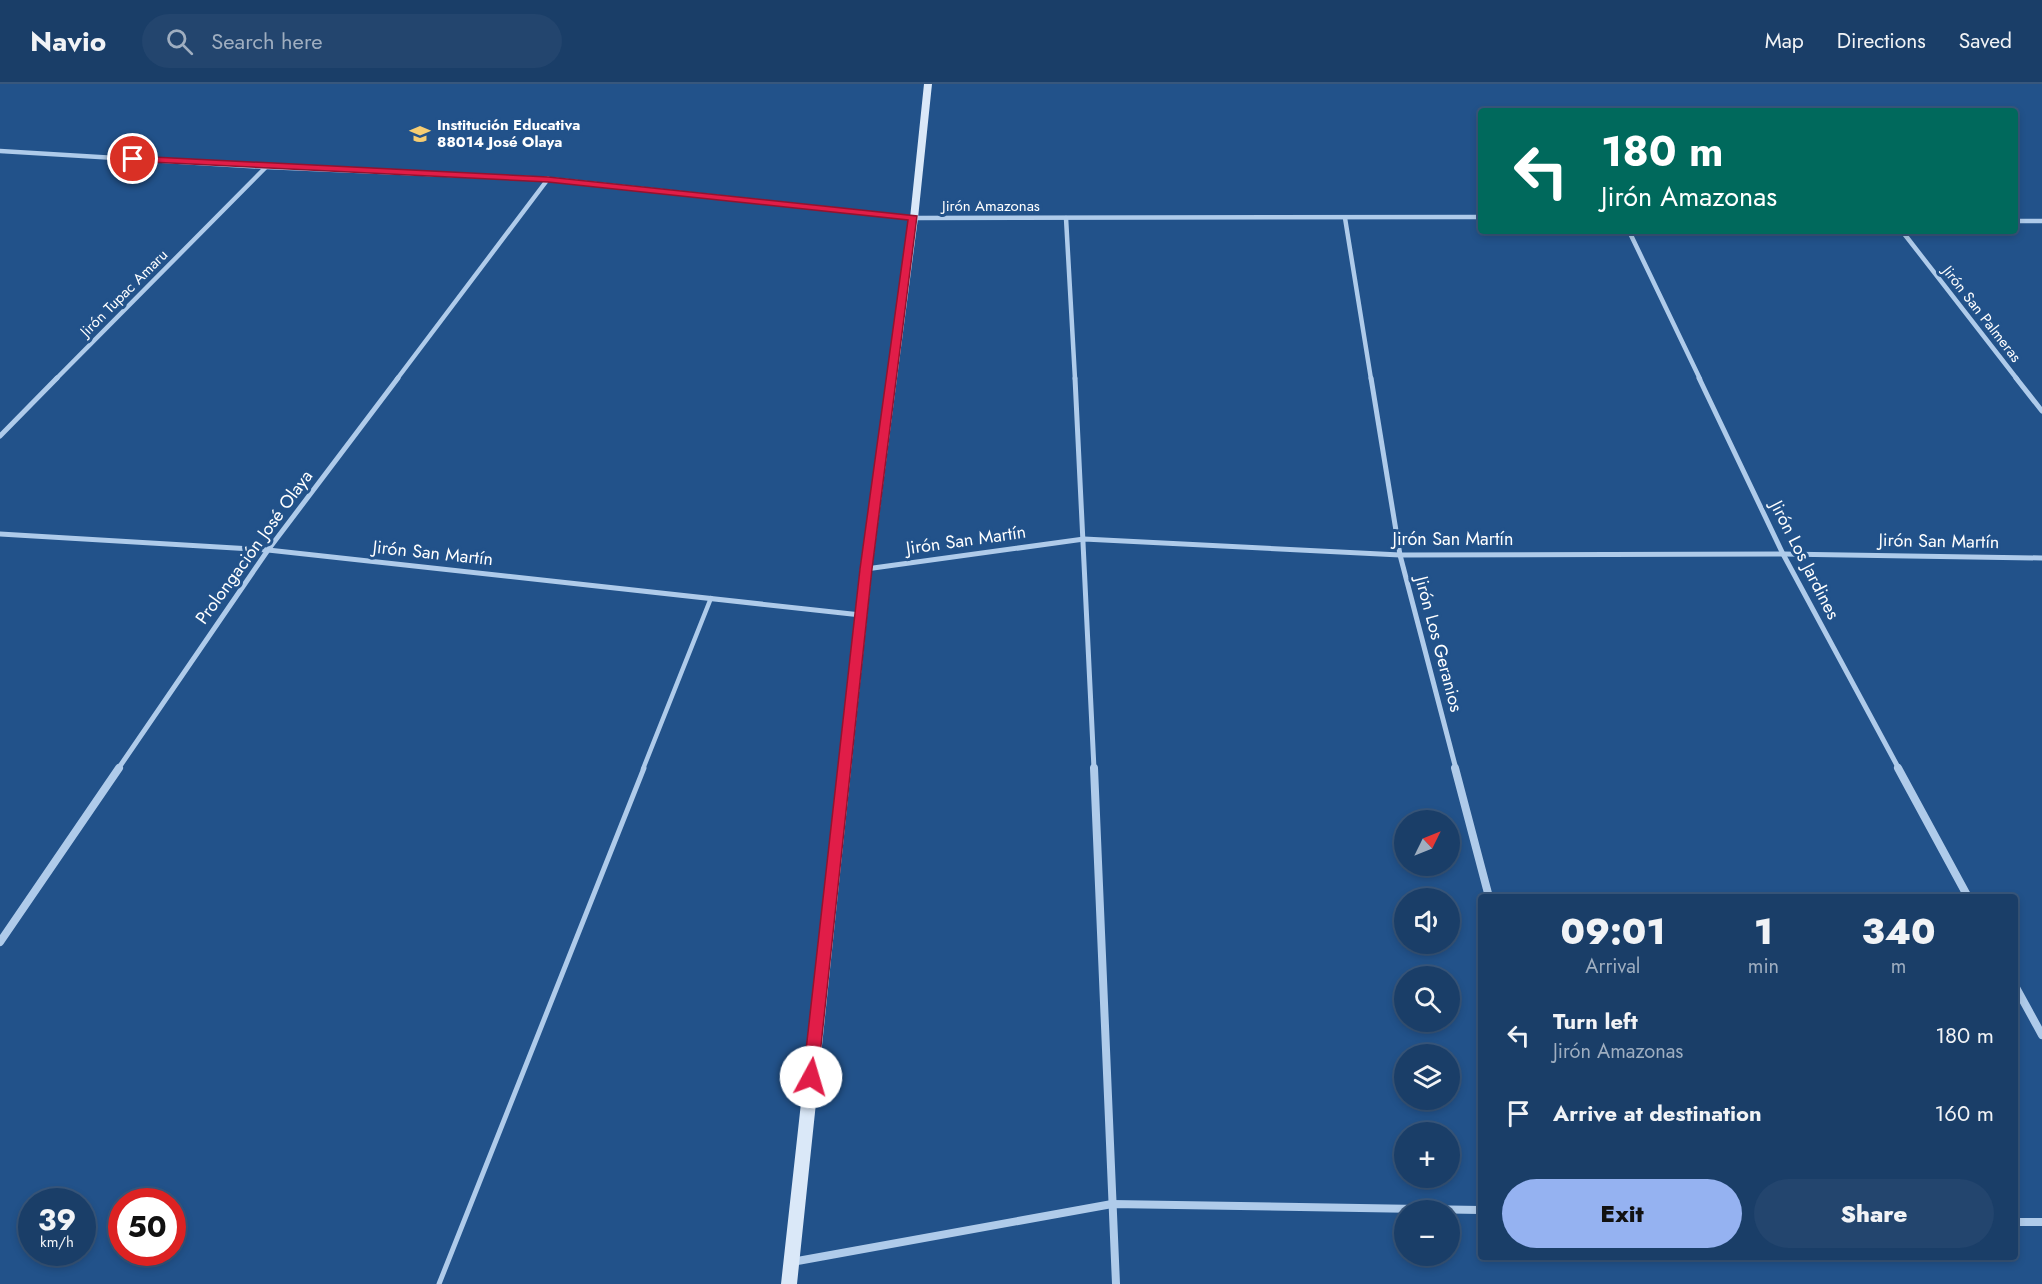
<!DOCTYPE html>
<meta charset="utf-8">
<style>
:root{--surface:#1a3e68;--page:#23456e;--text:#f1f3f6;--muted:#9faec0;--line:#38577c;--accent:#95b2f1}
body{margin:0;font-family:Jost,sans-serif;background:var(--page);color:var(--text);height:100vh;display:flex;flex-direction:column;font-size:22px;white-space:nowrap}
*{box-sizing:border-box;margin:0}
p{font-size:20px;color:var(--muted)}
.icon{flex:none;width:33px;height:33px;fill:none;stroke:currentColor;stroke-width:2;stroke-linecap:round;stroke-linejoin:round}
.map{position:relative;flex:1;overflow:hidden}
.drawer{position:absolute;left:1478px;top:810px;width:540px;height:366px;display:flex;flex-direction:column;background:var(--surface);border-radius:6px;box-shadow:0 3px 9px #0003,0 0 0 2px var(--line)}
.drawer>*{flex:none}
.banner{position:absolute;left:1478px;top:24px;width:540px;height:126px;border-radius:6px;box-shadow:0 3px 9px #0003,0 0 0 2px var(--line);background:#00695c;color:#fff;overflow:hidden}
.needle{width:39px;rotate:47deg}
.buttons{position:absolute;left:1394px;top:726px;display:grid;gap:12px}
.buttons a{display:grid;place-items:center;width:66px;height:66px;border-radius:50%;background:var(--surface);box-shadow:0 3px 9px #0003,0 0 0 2px var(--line);font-size:30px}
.speed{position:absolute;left:18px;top:1104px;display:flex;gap:12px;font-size:30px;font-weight:700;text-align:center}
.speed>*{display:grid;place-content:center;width:78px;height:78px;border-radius:50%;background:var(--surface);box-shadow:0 3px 9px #0003,0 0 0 2px var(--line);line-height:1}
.speed small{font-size:15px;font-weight:400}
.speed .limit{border:9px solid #d22;background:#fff;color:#111}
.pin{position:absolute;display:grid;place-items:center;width:51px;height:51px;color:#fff;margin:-26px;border:3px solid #fff;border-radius:50%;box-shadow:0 2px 6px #0007}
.me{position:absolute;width:66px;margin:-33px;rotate:6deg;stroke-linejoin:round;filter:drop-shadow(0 0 4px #0008)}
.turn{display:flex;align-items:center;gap:21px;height:126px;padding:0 24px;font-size:27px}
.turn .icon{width:78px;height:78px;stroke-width:2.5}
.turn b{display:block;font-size:42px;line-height:51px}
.eta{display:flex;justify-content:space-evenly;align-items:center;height:102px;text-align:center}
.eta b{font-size:36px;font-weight:800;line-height:42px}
.action{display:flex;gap:12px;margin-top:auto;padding:12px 24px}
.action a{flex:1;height:69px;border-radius:36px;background:var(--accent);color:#111;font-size:24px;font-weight:800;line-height:69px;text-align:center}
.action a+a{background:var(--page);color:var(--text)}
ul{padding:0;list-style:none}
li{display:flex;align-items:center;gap:18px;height:78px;padding:0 24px}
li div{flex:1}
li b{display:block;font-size:22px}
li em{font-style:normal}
header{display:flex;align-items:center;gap:36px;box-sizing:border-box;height:84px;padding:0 30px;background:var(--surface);border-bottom:2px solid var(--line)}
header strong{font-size:28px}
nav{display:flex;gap:33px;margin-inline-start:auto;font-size:21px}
.search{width:420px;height:54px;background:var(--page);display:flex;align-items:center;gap:15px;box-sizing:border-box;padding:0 21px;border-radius:33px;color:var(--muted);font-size:22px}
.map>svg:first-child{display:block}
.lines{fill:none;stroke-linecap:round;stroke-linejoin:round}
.lane-far1{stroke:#afcbea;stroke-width:4.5}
.lane{stroke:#afcbea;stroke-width:5}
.street-far2{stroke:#afcbea;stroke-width:4.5}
.street-far1{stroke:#afcbea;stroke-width:5}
.street{stroke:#afcbea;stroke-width:8}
.secondary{fill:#dae8f8;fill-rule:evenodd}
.route{fill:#e11d48;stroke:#92132f;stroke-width:1.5}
.labels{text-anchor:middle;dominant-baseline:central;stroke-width:6;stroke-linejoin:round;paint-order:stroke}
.far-poi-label{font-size:15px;font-weight:bold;fill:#fff;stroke:#22528a;text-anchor:start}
.far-street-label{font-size:15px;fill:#fff;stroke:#22528a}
.street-label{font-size:18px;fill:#fff;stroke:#22528a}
</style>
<header>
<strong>Navio</strong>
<div class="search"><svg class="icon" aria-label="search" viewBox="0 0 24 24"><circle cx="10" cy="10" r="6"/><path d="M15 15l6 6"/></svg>Search here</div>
<nav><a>Map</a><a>Directions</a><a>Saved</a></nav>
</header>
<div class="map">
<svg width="2042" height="1200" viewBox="0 0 2042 1200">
<rect width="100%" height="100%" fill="#22528a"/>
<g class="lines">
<path class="lane-far1" d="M643,685l68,-171"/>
<path class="lane" d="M439,1200l205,-516"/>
<g class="street-far2">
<path d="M0,67l266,16 282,12 366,39 566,-1"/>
<path d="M1066,134l9,161"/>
<path d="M1345,134l26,161"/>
<path d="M2014,137h28"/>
<path d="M1629,147l71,148"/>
<path d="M1902,147l115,148"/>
<path d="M56,295l210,-212"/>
<path d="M397,295l151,-200"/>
</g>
<g class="street-far1">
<path d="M1075,294l19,391"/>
<path d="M1371,294l29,177 56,214"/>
<path d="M1699,294l84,176 116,215"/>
<path d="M2016,294l26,33"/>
<path d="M0,352l57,-58"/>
<path d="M0,450l268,16 593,65"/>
<path d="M866,485l218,-30 316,16 383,-1 259,4"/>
<path d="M118,685l150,-219 130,-172"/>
</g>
<g class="street">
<path d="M1094,684l22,516"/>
<path d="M1455,684l34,129"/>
<path d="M1898,684l70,129"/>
<path d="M0,858l119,-174"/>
<path d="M2014,900l28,51"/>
<path d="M2014,1138h28"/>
<path d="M792,1178l320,-58 368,6"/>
</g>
<path class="secondary" d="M924,0h8l-14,134 -46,351 -75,715h-16l79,-715 50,-351z"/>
</g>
<path class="route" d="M133,72l415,21 369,39 -45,353 -55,514 -6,2 -6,-2 -2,-6 57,-508 48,-349 -360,-38 -418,-21 -2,-2z"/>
<defs>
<g id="school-bare" transform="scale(1.62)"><path d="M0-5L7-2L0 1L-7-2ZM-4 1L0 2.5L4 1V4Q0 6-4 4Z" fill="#f6cd72" stroke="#22528a" stroke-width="2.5" paint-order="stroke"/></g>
</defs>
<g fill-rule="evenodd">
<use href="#school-bare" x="420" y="50"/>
</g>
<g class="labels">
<g class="far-poi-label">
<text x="437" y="41">Institución Educativa<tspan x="437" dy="17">88014 José Olaya</tspan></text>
</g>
<g class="far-street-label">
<text x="991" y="122">Jirón Amazonas</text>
<text transform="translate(124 209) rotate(-45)">Jirón Tupac Amaru</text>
<text transform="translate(1982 230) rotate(52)">Jirón San Palmeras</text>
</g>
<g class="street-label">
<text x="1453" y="455">Jirón San Martín</text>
<text transform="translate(966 456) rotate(-8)">Jirón San Martín</text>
<text transform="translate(1939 457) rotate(1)">Jirón San Martín</text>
<text transform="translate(254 463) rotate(-54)">Prolongación José Olaya</text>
<text transform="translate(433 469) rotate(6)">Jirón San Martín</text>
<text transform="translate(1805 476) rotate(63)">Jirón Los Jardines</text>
<text transform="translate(1439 560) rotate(75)">Jirón Los Geranios</text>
</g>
</g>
</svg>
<div class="buttons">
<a><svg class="needle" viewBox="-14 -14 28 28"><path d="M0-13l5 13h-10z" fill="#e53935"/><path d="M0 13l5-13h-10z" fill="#9faec0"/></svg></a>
<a><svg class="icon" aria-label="sound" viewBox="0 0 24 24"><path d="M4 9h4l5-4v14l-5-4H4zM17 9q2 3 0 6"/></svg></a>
<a><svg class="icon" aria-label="search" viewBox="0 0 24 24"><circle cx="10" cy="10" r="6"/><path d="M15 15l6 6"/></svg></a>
<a><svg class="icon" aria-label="layers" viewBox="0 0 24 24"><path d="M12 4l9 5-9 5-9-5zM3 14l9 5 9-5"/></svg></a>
<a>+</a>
<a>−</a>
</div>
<div class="speed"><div>39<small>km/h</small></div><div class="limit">50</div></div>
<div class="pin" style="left:133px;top:75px;background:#d93025"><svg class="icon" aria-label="arrive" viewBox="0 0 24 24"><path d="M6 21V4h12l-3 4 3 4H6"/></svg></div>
<svg class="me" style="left:811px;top:993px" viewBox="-20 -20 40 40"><circle r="19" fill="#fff"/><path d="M0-13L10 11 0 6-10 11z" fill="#e11d48"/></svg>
<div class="banner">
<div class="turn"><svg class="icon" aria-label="left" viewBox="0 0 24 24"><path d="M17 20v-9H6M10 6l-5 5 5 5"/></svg><div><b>180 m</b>Jirón Amazonas</div></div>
</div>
<section class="drawer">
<div class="eta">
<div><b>09:01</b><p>Arrival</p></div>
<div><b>1</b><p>min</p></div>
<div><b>340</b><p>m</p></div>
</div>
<ul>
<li><svg class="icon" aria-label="left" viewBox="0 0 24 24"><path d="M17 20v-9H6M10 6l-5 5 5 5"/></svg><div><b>Turn left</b><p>Jirón Amazonas</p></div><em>180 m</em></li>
<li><svg class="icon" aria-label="arrive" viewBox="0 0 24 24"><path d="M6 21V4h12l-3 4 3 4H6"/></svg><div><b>Arrive at destination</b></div><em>160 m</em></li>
</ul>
<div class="action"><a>Exit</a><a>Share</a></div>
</section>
</div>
